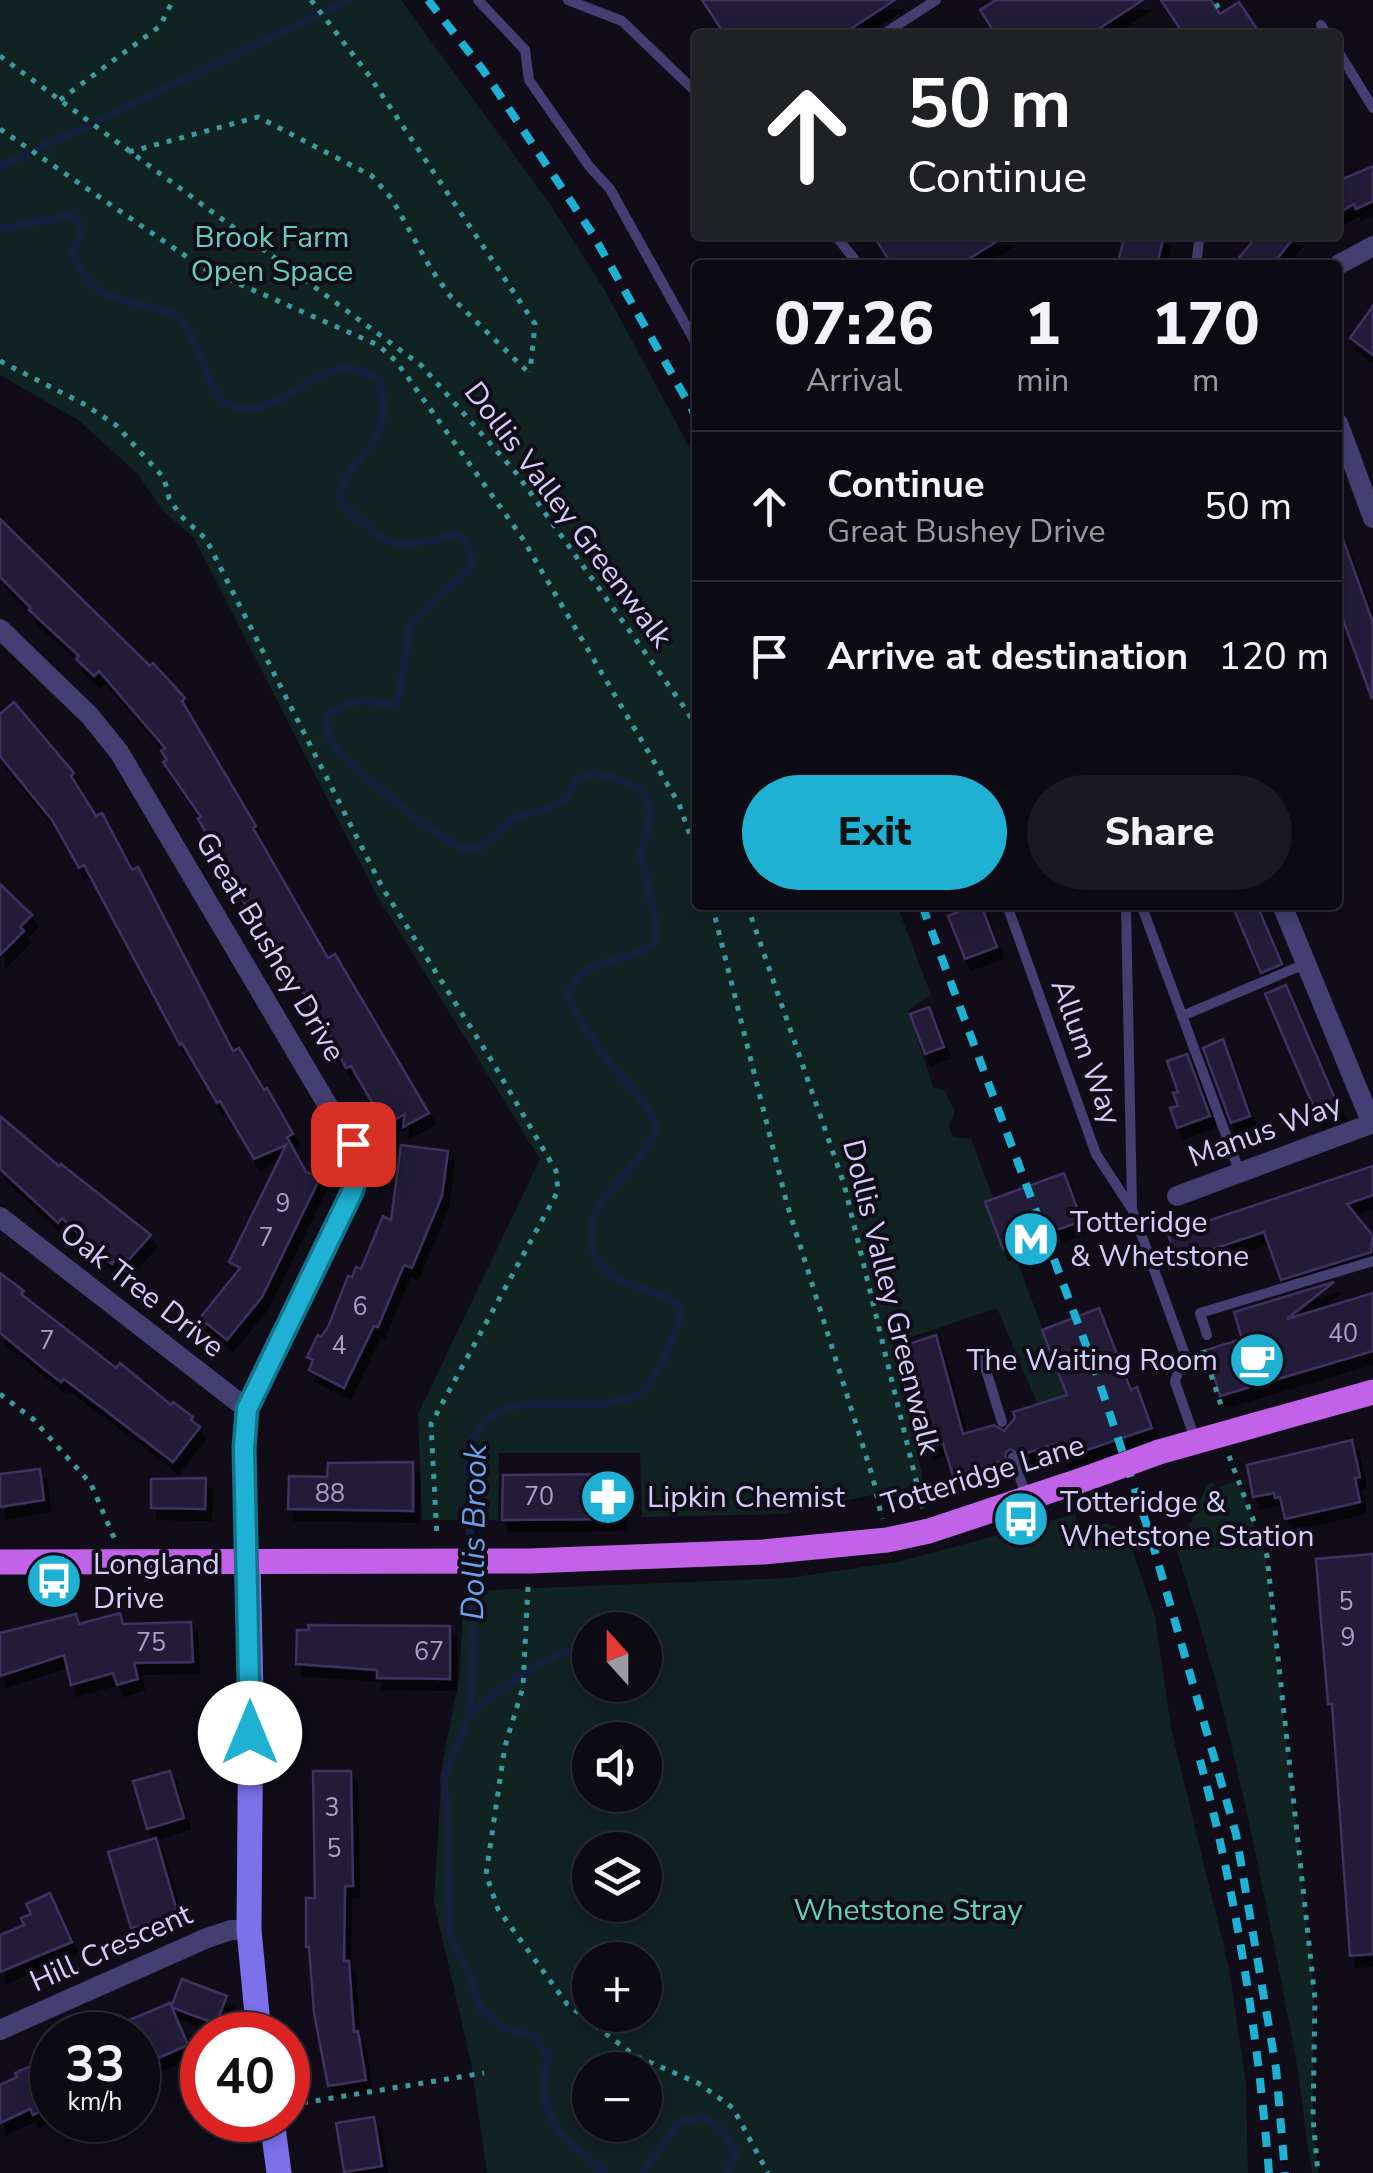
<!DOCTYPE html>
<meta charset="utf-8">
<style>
:root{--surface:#0c0a13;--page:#1a1821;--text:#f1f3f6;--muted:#9a9aa0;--line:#2c2b33;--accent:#1eb1d3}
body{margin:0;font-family:"Nunito Sans",sans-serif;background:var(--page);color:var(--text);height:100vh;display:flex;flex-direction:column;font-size:38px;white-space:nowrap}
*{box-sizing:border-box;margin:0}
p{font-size:32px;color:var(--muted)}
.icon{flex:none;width:55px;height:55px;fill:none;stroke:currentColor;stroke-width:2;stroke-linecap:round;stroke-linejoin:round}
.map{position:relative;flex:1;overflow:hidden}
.panel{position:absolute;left:692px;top:260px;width:650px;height:650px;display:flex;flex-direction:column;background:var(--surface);border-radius:10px;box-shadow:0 5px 15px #0003,0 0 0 2px var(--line)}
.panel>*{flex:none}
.top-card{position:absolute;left:692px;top:30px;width:650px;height:210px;border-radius:10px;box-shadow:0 5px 15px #0003,0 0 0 2px var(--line);background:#202124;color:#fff;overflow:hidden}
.needle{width:65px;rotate:339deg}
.controls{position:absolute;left:572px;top:1612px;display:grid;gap:20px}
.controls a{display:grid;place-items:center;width:90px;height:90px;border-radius:50%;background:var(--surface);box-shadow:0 5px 15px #0003,0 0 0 2px var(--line);font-size:50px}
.speed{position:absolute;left:30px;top:2012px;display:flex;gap:20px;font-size:50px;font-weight:700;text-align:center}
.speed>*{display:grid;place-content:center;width:130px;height:130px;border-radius:50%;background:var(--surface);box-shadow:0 5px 15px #0003,0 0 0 2px var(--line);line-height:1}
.speed small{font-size:25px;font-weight:400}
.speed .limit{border:15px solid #d22;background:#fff;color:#111}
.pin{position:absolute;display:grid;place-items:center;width:85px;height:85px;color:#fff;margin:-42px;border-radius:20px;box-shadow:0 5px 15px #0006}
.me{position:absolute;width:110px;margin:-55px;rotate:0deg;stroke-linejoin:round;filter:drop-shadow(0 0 8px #0008)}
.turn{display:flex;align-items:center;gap:35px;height:210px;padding:0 50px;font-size:45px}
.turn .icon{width:130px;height:130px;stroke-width:2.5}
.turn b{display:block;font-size:70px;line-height:85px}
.eta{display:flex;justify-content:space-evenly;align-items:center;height:170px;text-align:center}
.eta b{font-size:60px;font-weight:800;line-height:70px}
.button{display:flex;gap:20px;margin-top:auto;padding:20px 50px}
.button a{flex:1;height:115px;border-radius:60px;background:var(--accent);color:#111;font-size:40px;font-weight:800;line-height:115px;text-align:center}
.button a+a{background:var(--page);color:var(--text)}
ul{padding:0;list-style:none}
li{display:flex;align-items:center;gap:30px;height:150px;padding:0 50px;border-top:2px solid var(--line)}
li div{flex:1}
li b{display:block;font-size:38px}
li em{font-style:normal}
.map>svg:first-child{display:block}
.green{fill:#122;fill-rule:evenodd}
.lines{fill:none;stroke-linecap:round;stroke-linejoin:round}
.stream{stroke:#13203c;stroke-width:8}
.building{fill:#241c38;stroke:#3e3161;stroke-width:2.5;filter:url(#shadow)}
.path{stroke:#3c9a9d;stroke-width:5;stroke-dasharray:5 8;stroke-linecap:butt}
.lane{stroke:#443e72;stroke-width:10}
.street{stroke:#443e72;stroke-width:20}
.secondary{stroke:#7e70eb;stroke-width:25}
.primary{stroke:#c262e9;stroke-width:25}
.rail{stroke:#1eb1d3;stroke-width:8;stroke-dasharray:15 12;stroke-linecap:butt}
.primary-bridge{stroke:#c262e9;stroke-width:25}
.route-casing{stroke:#147389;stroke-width:25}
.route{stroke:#1eb1d3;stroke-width:18}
.labels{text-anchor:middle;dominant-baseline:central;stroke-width:8;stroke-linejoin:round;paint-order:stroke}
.number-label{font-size:25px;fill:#a9a0c8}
.park-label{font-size:30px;fill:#64cdbb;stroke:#100d19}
.street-label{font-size:30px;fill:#d5ccf8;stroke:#100d19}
.poi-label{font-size:30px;fill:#d5ccf8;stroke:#100d19;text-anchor:start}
.water-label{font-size:32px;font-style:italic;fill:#68a3ea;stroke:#100d19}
</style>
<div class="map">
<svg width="1373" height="2173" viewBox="0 0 1373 2173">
<defs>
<filter id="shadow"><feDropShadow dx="6" dy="11" stdDeviation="0" flood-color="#0009"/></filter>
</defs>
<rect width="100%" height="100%" fill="#100d19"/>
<g class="green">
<path d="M0,0h401l151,207 52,82 93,172 1,444h199l34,90 -23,15 25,77 12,4 10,20 -6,15 4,11 18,2 106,281 -29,9 -51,-121 -103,35 30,141 -142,30 -140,3 -2,-64h-141l-1,67h-76l-4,-106 122,-255 -164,-265 -182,-356 -31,-27 -25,-37 -60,-54 -78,-45z"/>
<path d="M1238,1480l28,77 48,428 -1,133 5,55h-6c-8,-45 -11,-92 -20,-136 -32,-163 -62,-327 -115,-485l30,-67 6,-3 3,6z"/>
<path d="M1075,1514l6,20 25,-11 11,5 14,19 24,70 16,111 58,240 17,116 2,89h-761l-16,-111 -37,-159 8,-137 17,-87 5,-88 324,-13 110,-16zM645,1630v55h-55v-55zM590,1740h55v55h-55zM590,1850h55v55h-55zM590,1960h55v55h-55zM590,2070h55v55h-55z"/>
</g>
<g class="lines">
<g class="stream">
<path d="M327,11l22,-11"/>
<path d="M96,122l221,-107"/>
<path d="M38,148l48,-21"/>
<path d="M0,166l28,-12"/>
<path d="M0,229l72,-14 11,13 -10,26c16,44 43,43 84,55 7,2 15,3 21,8 28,23 24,93 69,92 51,-1 77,-66 132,-29 19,77 -38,72 -39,121 52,49 48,50 118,33l10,12 4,21 -62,58 -11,71 -5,8c-10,1 -16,-2 -26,-3 -15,-1 -29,7 -42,14 -1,10 1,21 7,30 15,20 106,95 130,103 4,1 11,1 16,1l33,-30 40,-12 14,-8 11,-19 15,-7 19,4 32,13 8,24 -10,39 15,73v16c-31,25 -71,10 -89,52 13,28 31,56 51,79 18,20 31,31 39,58 -9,12 -17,26 -27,38 -6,8 -15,15 -21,23 -24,28 -25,67 8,86 21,12 45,12 62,29 1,20 -6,32 -14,50 -6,13 -16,30 -27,38 -6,3 -16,4 -22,6 -57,14 -132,-22 -148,54l6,189 -5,72 -25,62 5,58 1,99 20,40 10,33 23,20 31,8 14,19c-13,68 11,77 58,118"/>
<path d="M630,1630l3,-1"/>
<path d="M471,1714c35,-32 74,-57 119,-71"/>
<path d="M642,2173l37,-51 26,-5 19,15 12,22 -10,19"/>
</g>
</g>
<g class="building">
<path d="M702,0h193l-54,35h-116z"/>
<path d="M996,0h147l-54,35h-93l-16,-25z"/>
<path d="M1161,0h50l9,14 19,-12 22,33h-77z"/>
<path d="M1373,166v35l-17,8 -2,-5 -16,9v-32z"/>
<path d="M873,235h134l-48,30h-67z"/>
<path d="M1125,235h39l-7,30h-40z"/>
<path d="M1258,235h38l-24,30h-39z"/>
<path d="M1373,306v49l-23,-17z"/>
<path d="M0,519l150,147 3,-3 32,35 -3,3 74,125 -3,2 75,130 7,-4 94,159 -26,14 2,-13 -23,13 -12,-21 3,-2 -22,-38 -5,2 -31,-60 -2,1 -35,-57 -6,3 -12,-21 3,-2 -36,-56 3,-2 -32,-55 3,-2 -38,-55 4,-2 -6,-9 4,-3 -66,-77 -5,5 -18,-17 3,-3 -50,-46 2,-2 -31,-31z"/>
<path d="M1340,531l33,92 -1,76 -34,-93v-74z"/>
<path d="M14,702l60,71 -3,3 25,40 6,-3 30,57 6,-3 95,184 6,-3 25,42 3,-2 26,46 -6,3 19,35 14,6 -58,119 -35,43 -27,-22 40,-50 -11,-6 57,-117 -32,14 -34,-58 -3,2 -35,-60 -2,2 -96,-180 -5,3 -27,-48 -52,-64v-42z"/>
<path d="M0,884l32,31 -12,12 4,4 -24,24z"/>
<path d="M976,905h5l16,42 -32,12 -17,-43z"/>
<path d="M1232,905h25l25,59 -21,9z"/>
<path d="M1286,985l53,123 -21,9 -53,-123z"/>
<path d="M929,1007l15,40 -19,7 -15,-40z"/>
<path d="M1223,1039l27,77 -19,7 -28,-75z"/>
<path d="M1187,1054l23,62 -33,12 -7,-20 8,-2 -5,-13 5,-1 -11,-31z"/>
<path d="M0,1116l59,50 2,-2 90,71 -27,30 -8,-7 -4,6 -50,-46 -4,5 -58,-54z"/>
<path d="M401,1145l47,6 -6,45 -30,72 -8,-3 -26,62 -4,-1 -30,62 -35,-18 4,-10 -6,-3 11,-22 3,2 7,-10 20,-51 4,1 4,-10 5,2 22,-53 8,4z"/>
<path d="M1373,1166v29l-26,9 26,32 -2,16 -90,28 -17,-48 -87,29 -9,-27z"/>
<path d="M1064,1173l18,48 -79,28 -18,-47z"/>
<path d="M0,1273l24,18 -3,3 95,74 4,-5 51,42 2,-3 20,15 -2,3 9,7 -27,35 -109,-83 -3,3 -17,-13 -44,-36z"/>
<path d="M1334,1282l-47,37 86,-26v58l-153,45 -14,-46 36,-11 -8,-27z"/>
<path d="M1099,1308l32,82 6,-3 15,41 -89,30 -5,-15 -37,12 -10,-6 -5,3 -1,8 -52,16 -10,-33 -15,5 -16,-52 5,-1 -15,-49 34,-11 27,99 31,-9 10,6 11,-13 -2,-6 54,-17 -25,-65z"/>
<path d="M1352,1440l8,37 -5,1 5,24 -75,17 -5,-22 -5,1 -1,-5 -21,4 -6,-32z"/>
<path d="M413,1462v49l-125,-2 1,-33 38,1 1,-14z"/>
<path d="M40,1469l4,31 -44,7v-33z"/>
<path d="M620,1474v45l-118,1 1,-45z"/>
<path d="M206,1478l-1,31 -54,-1v-29z"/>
<path d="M1373,1554v400l-23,2 -18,-252h-4l-12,-145z"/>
<path d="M120,1613l3,11 68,-2 2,40 -59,1 4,16 -21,6 -4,-12 -42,12 -7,-30 -64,21v-43l76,-19 3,10z"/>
<path d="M308,1625l142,1v53l-73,-1v-8l-81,-6 1,-34h12z"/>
<path d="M170,1771l14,47 -37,11 -14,-48z"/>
<path d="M313,1771h38l2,115h-8l-1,75h5l5,71 4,-1 8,49 -38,6 -14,-73 -5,-66h-3v-49h9z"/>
<path d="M156,1838l22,77 -47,13 -23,-76z"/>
<path d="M50,1893l22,49 -72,30v-37l24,-10 -3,-7 10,-4 -5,-10z"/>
<path d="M182,1979l45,17 -11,28 -45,-17z"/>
<path d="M170,2003l18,42 -50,22v-32h-44z"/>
<path d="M52,2056v50l-19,9 -3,-6 -30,14v-38l17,-8 -2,-4z"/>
<path d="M374,2117l8,49 -38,6 -8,-49z"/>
</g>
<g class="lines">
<g class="path">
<path d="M311,0l57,74 167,250 -5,48"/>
<path d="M1215,7l11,-7"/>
<path d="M1171,35l9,-6"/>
<path d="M0,56l422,310 95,108 170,237 11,20"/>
<path d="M60,100l100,-74 13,-26"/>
<path d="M0,129l203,139 175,77 18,16 125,175 158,268 19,54"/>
<path d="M129,152l129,-35 114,59 20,23 39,70 20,28 78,76"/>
<path d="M0,361l84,43 32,21 48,53 5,20 11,17 26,24 176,348 110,174 64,110 2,20 -127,233 6,114"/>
<path d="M712,905l75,299 86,274 9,41"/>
<path d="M747,905l97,279 79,325"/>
<path d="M1203,1350l20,61"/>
<path d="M0,1394l33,25 58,65 24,56"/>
<path d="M1229,1456l38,100 48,443 -2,119 5,55"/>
<path d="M528,1587l-5,100 -18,59 -19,128 12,35 69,95 68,52 63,27 35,25 35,65"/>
<path d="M290,2105l194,-32"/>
</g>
<g class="lane">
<path d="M478,0l47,50 4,30 60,86 21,23 88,158"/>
<path d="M568,0l54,21 76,73"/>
<path d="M1321,25l6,10"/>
<path d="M882,35l54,-35"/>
<path d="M1338,51l35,57"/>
<path d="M835,235l24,30"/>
<path d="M1196,265l4,-30"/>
<path d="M1007,905l89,249 36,55 52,143 -9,30 20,57"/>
<path d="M1126,905l6,303"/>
<path d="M1142,907l98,266"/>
<path d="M1182,1016l123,-52"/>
<path d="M1207,1335l-7,-22 173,-52"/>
<path d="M980,1351l22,71"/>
<path d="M1013,1457l14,42"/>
</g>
<g class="street">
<path d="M1338,265l35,-19"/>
<path d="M1338,423l35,95"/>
<path d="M0,629l90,87 29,36 241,408 -7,30 -67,134 -39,85 -3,38 2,114"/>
<path d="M1282,905l90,219"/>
<path d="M1177,1196l196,-73"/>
<path d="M0,1217l247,192"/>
<path d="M0,2030l207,-92 24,-8h18"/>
</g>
<g class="secondary">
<path d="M248,1561l3,133 -2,236 10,105"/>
<path d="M272,2120l7,53"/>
</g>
<g class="primary">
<path d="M1159,1452l214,-60"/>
<path d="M0,1562l529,-1 234,-9 124,-12 42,-9 159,-53"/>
</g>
<g class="rail">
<path d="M428,0l55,70 109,163 106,187"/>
<path d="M922,905l174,467 55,166 85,296 40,234 9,105"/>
<path d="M1200,1760c36,134 58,274 69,413"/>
</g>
<path class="primary-bridge" d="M1088,1478l71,-26"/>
</g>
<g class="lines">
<g class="route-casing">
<path id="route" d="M250,1733l-6,-285 3,-39 106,-219 7,-30 -7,-16"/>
</g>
<use href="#route" class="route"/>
</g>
<defs>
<g id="metro-disc" transform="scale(2.875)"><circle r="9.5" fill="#1eb1d3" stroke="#100d19"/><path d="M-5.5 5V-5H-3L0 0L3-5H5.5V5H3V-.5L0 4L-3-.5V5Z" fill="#fff"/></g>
<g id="cafe-disc" transform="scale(2.875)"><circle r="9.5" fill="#1eb1d3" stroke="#100d19"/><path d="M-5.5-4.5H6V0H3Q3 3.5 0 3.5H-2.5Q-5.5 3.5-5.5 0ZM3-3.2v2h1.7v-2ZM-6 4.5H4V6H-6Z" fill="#fff"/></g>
<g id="pharmacy-disc" transform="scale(2.875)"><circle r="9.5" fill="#1eb1d3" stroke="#100d19"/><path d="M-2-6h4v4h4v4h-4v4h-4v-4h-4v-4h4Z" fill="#fff"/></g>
<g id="bus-disc" transform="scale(2.875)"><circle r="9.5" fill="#1eb1d3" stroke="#100d19"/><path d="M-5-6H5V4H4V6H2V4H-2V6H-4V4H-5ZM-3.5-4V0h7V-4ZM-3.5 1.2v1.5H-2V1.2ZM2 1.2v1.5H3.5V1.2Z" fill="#fff"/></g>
</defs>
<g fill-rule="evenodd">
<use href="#metro-disc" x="1031" y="1239"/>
<use href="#cafe-disc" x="1257" y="1360"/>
<use href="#pharmacy-disc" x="608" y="1497"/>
<use href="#bus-disc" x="1021" y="1519"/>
<use href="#bus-disc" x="54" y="1581"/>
</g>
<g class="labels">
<g class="number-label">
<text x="283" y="1204">9</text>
<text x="266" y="1238">7</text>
<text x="360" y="1307">6</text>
<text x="1343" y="1334">40</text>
<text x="47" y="1341">7</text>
<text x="339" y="1346">4</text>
<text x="330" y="1494">88</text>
<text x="539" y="1497">70</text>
<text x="1346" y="1602">5</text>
<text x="1348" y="1638">9</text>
<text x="151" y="1643">75</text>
<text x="429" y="1652">67</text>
<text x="332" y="1808">3</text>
<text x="334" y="1849">5</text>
</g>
<g class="park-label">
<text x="272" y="237">Brook Farm<tspan x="272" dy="34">Open Space</tspan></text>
<text x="908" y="1910">Whetstone Stray</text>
</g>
<g class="street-label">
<text transform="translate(568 515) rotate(53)">Dollis Valley Greenwalk</text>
<text transform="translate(270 947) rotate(59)">Great Bushey Drive</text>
<text transform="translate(1086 1052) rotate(70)">Allum Way</text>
<text transform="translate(1265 1131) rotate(-20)">Manus Way</text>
<text transform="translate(142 1290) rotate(38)">Oak Tree Drive</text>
<text transform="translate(891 1297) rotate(76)">Dollis Valley Greenwalk</text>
<text transform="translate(983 1475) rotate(-17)">Totteridge Lane</text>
<text transform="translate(111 1948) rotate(-24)">Hill Crescent</text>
</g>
<g class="poi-label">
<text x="1070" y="1222">Totteridge<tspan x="1070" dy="34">&amp; Whetstone</tspan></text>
<text x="1218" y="1360" text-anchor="end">The Waiting Room</text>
<text x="647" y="1497">Lipkin Chemist</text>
<text x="1060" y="1502">Totteridge &amp;<tspan x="1060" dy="34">Whetstone Station</tspan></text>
<text x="93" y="1564">Longland<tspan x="93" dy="34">Drive</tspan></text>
</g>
<g class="water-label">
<text transform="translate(474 1532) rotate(-89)">Dollis Brook</text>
</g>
</g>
</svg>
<div class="controls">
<a><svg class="needle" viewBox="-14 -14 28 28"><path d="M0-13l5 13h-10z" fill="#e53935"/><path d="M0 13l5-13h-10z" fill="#9a9aa0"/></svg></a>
<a><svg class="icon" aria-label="sound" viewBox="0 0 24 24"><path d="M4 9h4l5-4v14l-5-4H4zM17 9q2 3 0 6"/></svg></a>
<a><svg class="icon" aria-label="layers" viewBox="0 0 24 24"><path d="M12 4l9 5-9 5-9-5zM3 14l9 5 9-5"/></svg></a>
<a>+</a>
<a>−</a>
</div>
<div class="speed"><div>33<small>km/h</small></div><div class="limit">40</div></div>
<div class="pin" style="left:353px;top:1144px;background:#d93025"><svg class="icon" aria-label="arrive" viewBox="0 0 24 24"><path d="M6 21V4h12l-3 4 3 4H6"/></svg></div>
<svg class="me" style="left:250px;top:1733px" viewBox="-20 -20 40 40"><circle r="19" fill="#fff"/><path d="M0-13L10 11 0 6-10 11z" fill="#1eb1d3"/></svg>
<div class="top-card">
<div class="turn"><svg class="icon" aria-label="ahead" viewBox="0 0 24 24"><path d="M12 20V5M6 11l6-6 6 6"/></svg><div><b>50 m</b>Continue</div></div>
</div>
<section class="panel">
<div class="eta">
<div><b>07:26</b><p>Arrival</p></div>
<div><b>1</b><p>min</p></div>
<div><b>170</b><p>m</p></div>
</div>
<ul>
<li><svg class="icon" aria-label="ahead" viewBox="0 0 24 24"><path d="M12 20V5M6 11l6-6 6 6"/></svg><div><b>Continue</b><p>Great Bushey Drive</p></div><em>50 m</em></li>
<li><svg class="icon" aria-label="arrive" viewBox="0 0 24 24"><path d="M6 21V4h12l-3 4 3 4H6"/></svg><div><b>Arrive at destination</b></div><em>120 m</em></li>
</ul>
<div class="button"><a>Exit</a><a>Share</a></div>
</section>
</div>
